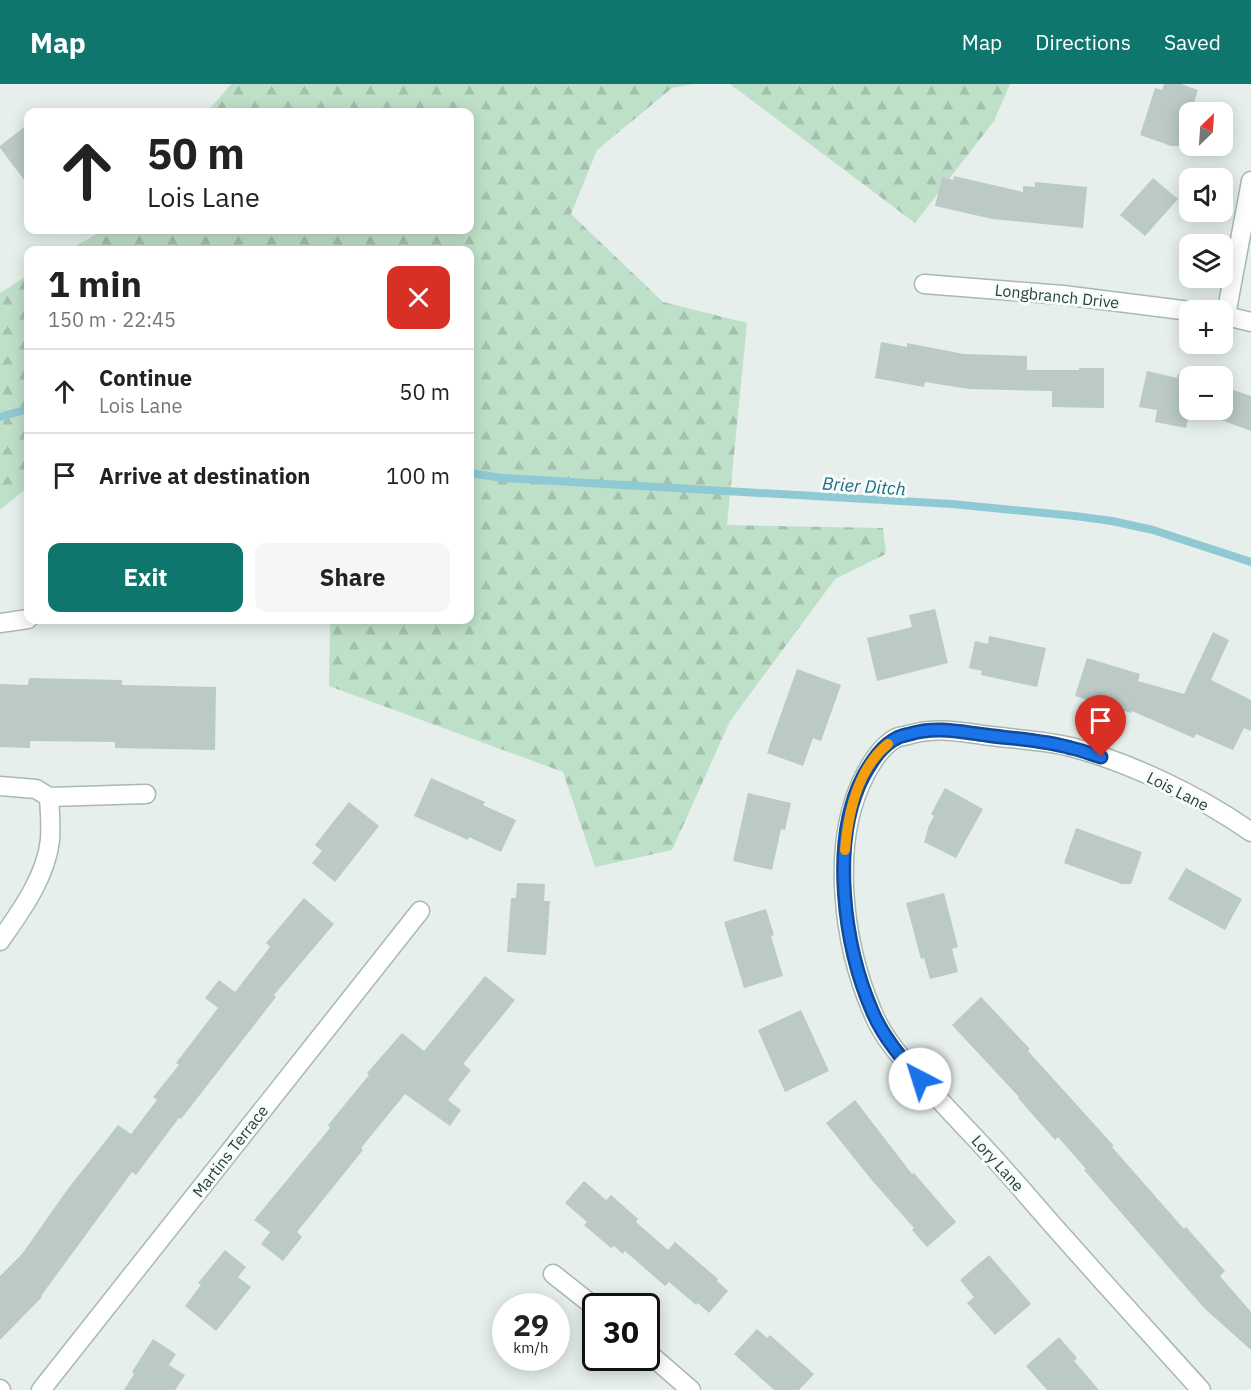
<!DOCTYPE html>
<meta charset="utf-8">
<style>
:root{--surface:#fff;--page:#f6f6f6;--text:#222;--muted:#767676;--line:#e0e0e0;--accent:#0f766e}
body{margin:0;font-family:"IBM Plex Sans",sans-serif;background:var(--page);color:var(--text);height:100vh;display:flex;flex-direction:column;font-size:22px;white-space:nowrap}
*{box-sizing:border-box;margin:0}
p{font-size:20px;color:var(--muted)}
.icon{flex:none;width:33px;height:33px;fill:none;stroke:currentColor;stroke-width:2;stroke-linecap:round;stroke-linejoin:round}
.map{position:relative;flex:1;overflow:hidden}
.sheet{position:absolute;left:24px;top:162px;width:450px;height:378px;display:flex;flex-direction:column;background:var(--surface);border-radius:12px;box-shadow:0 3px 15px #0003}
.sheet>*{flex:none}
.hud{position:absolute;left:24px;top:24px;width:450px;height:126px;border-radius:12px;box-shadow:0 3px 15px #0003;background:#fff;color:var(--text);overflow:hidden}
.needle{width:39px;rotate:25deg}
.buttons{position:absolute;left:1179px;top:18px;display:grid;gap:12px}
.buttons a{display:grid;place-items:center;width:54px;height:54px;border-radius:12px;background:var(--surface);box-shadow:0 3px 15px #0003;font-size:30px}
.speed{position:absolute;left:492px;top:1209px;display:flex;gap:12px;font-size:30px;font-weight:700;text-align:center}
.speed>*{display:grid;place-content:center;width:78px;height:78px;border-radius:50%;background:var(--surface);box-shadow:0 3px 15px #0003;line-height:1}
.speed small{font-size:15px;font-weight:400}
.speed .limit{border:3px solid #111;border-radius:9px;background:#fff;color:#111}
.pin{position:absolute;display:grid;place-items:center;width:51px;height:51px;color:#fff;margin:-62px -26px;border-radius:50% 50% 50% 0;rotate:-45deg;box-shadow:0 0 6px #0007}
.pin .icon{rotate:45deg}
.me{position:absolute;width:66px;margin:-33px;rotate:320deg;stroke-linejoin:round;filter:drop-shadow(0 0 4px #0008)}
.turn{display:flex;align-items:center;gap:21px;height:126px;padding:0 24px;font-size:27px}
.turn .icon{width:78px;height:78px;stroke-width:2.5}
.turn b{display:block;font-size:42px;line-height:51px}
.round{display:grid;place-items:center;flex:none;width:63px;height:63px;border-radius:12px;background:var(--page)}
.summary{display:flex;align-items:center;justify-content:space-between;height:102px;padding:0 24px}
h1{font-size:36px;font-weight:700;line-height:45px}
.button{display:flex;gap:12px;margin-top:auto;padding:12px 24px}
.button a{flex:1;height:69px;border-radius:12px;background:var(--accent);color:#fff;font-size:24px;font-weight:700;line-height:69px;text-align:center}
.button a+a{background:var(--page);color:var(--text)}
ul{padding:0;list-style:none}
li{display:flex;align-items:center;gap:18px;height:84px;padding:0 24px;border-top:2px solid var(--line)}
li div{flex:1}
li b{display:block;font-size:22px}
li em{font-style:normal}
header{display:flex;align-items:center;gap:36px;box-sizing:border-box;height:84px;padding:0 30px;background:var(--accent);color:#fff}
header strong{font-size:28px}
nav{display:flex;gap:33px;margin-inline-start:auto;font-size:21px}
.map>svg:first-child{display:block}
.forest{fill:url(#forest-firs)}
.lines{fill:none;stroke-linecap:round;stroke-linejoin:round}
.stream{stroke:#8ec9d4;stroke-width:8}
.building{fill:#bbcac4}
.minor-casing{stroke:#a8b8b2;stroke-width:21}
.minor{stroke:#fff;stroke-width:18}
.route-casing{stroke:#114b97;stroke-width:15}
.route{stroke:#1a73e8;stroke-width:10}
.slow{stroke:#f59e0b;stroke-width:10}
.labels{text-anchor:middle;dominant-baseline:central;stroke-width:6;stroke-linejoin:round;paint-order:stroke}
.street-label{font-size:16px;fill:#24423a;stroke:#f7fbf9}
.water-label{font-size:18px;font-style:italic;fill:#1c6f80;stroke:#f7fbf9}
</style>
<header>
<strong>Map</strong>
<nav><a>Map</a><a>Directions</a><a>Saved</a></nav>
</header>
<div class="map">
<svg width="1251" height="1306" viewBox="0 0 1251 1306">
<defs>
<pattern id="forest-firs" width="22" height="20" patternUnits="userSpaceOnUse" patternTransform="scale(1.5)"><rect width="22" height="20" fill="#bfe0c8"/><path d="M5 1l3.5 6h-7zM16 11l3.5 6h-7z" fill="#a4c1ad"/></pattern>
</defs>
<rect width="100%" height="100%" fill="#e6efeb"/>
<g class="forest">
<path d="M231,0h462l-21,4 -75,62 -26,64 92,88 84,21 -20,202 156,3 3,26 -51,25 -105,142 -58,129 -77,17 -32,-95 -234,-86 1,-66h140v-370h-401l34,-20h367v-118h-263z"/>
<path d="M730,0h280l-16,37 -79,102z"/>
<path d="M28,191v212l-28,23v-217z"/>
</g>
<g class="lines">
<g class="stream">
<path d="M0,333l28,-8"/>
<path d="M470,389l32,5 450,26 123,12 37,5 41,9 98,32"/>
</g>
</g>
<g class="building">
<path d="M1164,0h17l17,6 -7,22h-1v5l-10,29h-9l-31,-11 15,-47 7,2z"/>
<path d="M28,40v61l-28,-37v-2z"/>
<path d="M954,92l69,16v-6l12,1v-5l52,5 -4,41 -91,-9 -57,-13 7,-29 11,3z"/>
<path d="M1153,94l25,21 -33,37 -25,-21z"/>
<path d="M881,258l26,5v-4l57,11 63,2v14h52v-2h25v40l-52,-1v-16l-83,-2 -44,-7 -1,5 -49,-9z"/>
<path d="M1147,287l30,7 1,-4 12,3v33l-4,18 -31,-6 2,-12 -18,-3z"/>
<path d="M1222,302l29,10v35l-57,-21h28z"/>
<path d="M935,525l13,54 -71,18 -10,-43 45,-11 -3,-12z"/>
<path d="M1213,548l16,8 -18,40 40,20v31l-7,-3 -11,22 -37,-16 -2,4 -62,-27 -1,2 -56,-17 12,-38 53,16 -2,7 46,13z"/>
<path d="M989,552l57,12 -9,39 -56,-12 1,-4 -13,-3 6,-27 13,3z"/>
<path d="M797,585l44,16 -20,56 -8,-3 -10,28 -36,-13z"/>
<path d="M29,594l93,2v5l94,2 -1,63 -100,-2v-6l-85,-1v7l-30,-1v-63l28,1z"/>
<path d="M431,694l54,24 -2,3 33,15 -15,32 -32,-15 -1,3 -54,-24z"/>
<path d="M945,704l38,21 -27,49 -32,-16 5,-17 5,-9 -3,-2z"/>
<path d="M748,709l43,10 -6,27 -4,-1 -9,41 -39,-9z"/>
<path d="M349,718l30,24 -44,56 -23,-19 10,-12 -7,-6z"/>
<path d="M1076,744l66,24 -11,32h-9l-58,-21z"/>
<path d="M1186,784l56,31 -17,31 -57,-31z"/>
<path d="M517,799l28,1 -1,17h6l-4,54 -39,-3 4,-54h5z"/>
<path d="M944,809l14,54 -6,2 6,23 -28,7 -6,-21 -3,1 -15,-56z"/>
<path d="M304,814l30,26 -60,71 2,2 -95,122 -2,-1 -43,57 -4,-3 -91,124 1,1 -42,43v-64l22,-22 45,-64 51,-65 13,9 26,-34 -4,-3 26,-32 -3,-2 42,-55 -13,-10 14,-18 16,12 35,-45 -4,-4z"/>
<path d="M766,825l8,26 -3,1 12,40 -39,12 -20,-66z"/>
<path d="M485,892l30,24 -52,64 8,6 -23,30 13,10 -11,16 -45,-32 -44,54 2,2 -66,82 5,5 -19,24 -22,-17 9,-12 -16,-12 76,-92 -2,-3 41,-50 -2,-2 35,-40 22,18z"/>
<path d="M981,913l49,52 -2,2 86,95 -2,1 72,82 2,-2 39,44 -5,5 31,36v38l-47,-42 -120,-138 2,-1 -28,-32 -3,3 -37,-42 1,-1 -67,-72z"/>
<path d="M801,926l28,61 -44,21 -27,-62z"/>
<path d="M855,1016l57,74 2,-1 42,49 -29,25 -15,-17 2,-2 -44,-50 -44,-55z"/>
<path d="M584,1097l22,19 5,-5 27,24 -2,3 32,28 7,-8 43,37 -1,2 11,10 -19,22 -11,-10 -2,2 -27,-23 -4,4 -40,-35 -2,3 -9,-8 -3,2 -27,-23 3,-3 -22,-19z"/>
<path d="M225,1166l21,17 -8,10 13,10 -35,44 -31,-25 16,-21 -3,-2z"/>
<path d="M989,1171l42,49 -36,31 -28,-32 7,-6 -14,-17z"/>
<path d="M757,1245l10,9 3,-3 44,39 -15,16h-25l-40,-36z"/>
<path d="M1059,1253l18,21 -3,3 25,29h-52l-21,-24z"/>
<path d="M153,1255l23,15 -7,11 16,10 -10,15h-51l10,-16 -2,-2z"/>
</g>
<g class="lines">
<g class="minor-casing">
<g id="minor">
<path d="M924,200l139,11 127,16"/>
<path d="M1222,231l29,7"/>
<path d="M1226,231l25,-134"/>
<path d="M0,539l28,-4"/>
<path d="M0,702l36,3 13,8c1,14 2,28 1,43 -4,37 -29,71 -50,101"/>
<path d="M49,713l97,-3"/>
<path d="M553,1190l43,34"/>
<path d="M646,1267l45,39"/>
<path d="M0,1305l1,1"/>
<path d="M41,1306l379,-479"/>
<path d="M1201,1306c-45,-50 -90,-99 -134,-149 -23,-25 -44,-51 -66,-75 -25,-28 -51,-54 -76,-82 -20,-22 -41,-44 -52,-71 -30,-69 -44,-171 -7,-240 7,-13 17,-28 30,-35 4,-2 8,-2 12,-3 25,-8 49,-4 75,0 29,4 59,5 88,12 60,16 129,49 180,85"/>
</g>
</g>
<use href="#minor" class="minor"/>
</g>
<g class="lines">
<g class="route-casing">
<path id="route" d="M920,995c-18,-20 -36,-41 -47,-66 -29,-66 -44,-172 -9,-238 8,-14 18,-30 33,-37 3,-2 9,-3 13,-4 26,-8 50,-2 76,1 28,4 58,5 85,13 10,2 20,6 30,9"/>
</g>
<use href="#route" class="route"/>
<path class="slow" d="M845,766c3,-36 13,-82 43,-106"/>
</g>
<g class="labels">
<g class="street-label">
<text transform="translate(1057 212) rotate(6)">Longbranch Drive</text>
<text transform="translate(1178 707) rotate(27)">Lois Lane</text>
<text transform="translate(230 1067) rotate(-52)">Martins Terrace</text>
<text transform="translate(998 1079) rotate(48)">Lory Lane</text>
</g>
<g class="water-label">
<text transform="translate(864 402) rotate(4)">Brier Ditch</text>
</g>
</g>
</svg>
<div class="buttons">
<a><svg class="needle" viewBox="-14 -14 28 28"><path d="M0-13l5 13h-10z" fill="#e53935"/><path d="M0 13l5-13h-10z" fill="#767676"/></svg></a>
<a><svg class="icon" aria-label="sound" viewBox="0 0 24 24"><path d="M4 9h4l5-4v14l-5-4H4zM17 9q2 3 0 6"/></svg></a>
<a><svg class="icon" aria-label="layers" viewBox="0 0 24 24"><path d="M12 4l9 5-9 5-9-5zM3 14l9 5 9-5"/></svg></a>
<a>+</a>
<a>−</a>
</div>
<div class="speed"><div>29<small>km/h</small></div><div class="limit">30</div></div>
<div class="pin" style="left:1101px;top:673px;background:#d93025"><svg class="icon" aria-label="arrive" viewBox="0 0 24 24"><path d="M6 21V4h12l-3 4 3 4H6"/></svg></div>
<svg class="me" style="left:920px;top:995px" viewBox="-20 -20 40 40"><circle r="19" fill="#fff"/><path d="M0-13L10 11 0 6-10 11z" fill="#1a73e8"/></svg>
<div class="hud">
<div class="turn"><svg class="icon" aria-label="ahead" viewBox="0 0 24 24"><path d="M12 20V5M6 11l6-6 6 6"/></svg><div><b>50 m</b>Lois Lane</div></div>
</div>
<section class="sheet">
<div class="summary"><div><h1>1 min</h1><p>150 m · 22:45</p></div><a class="round" style="background:#d93025;color:#fff"><svg class="icon" aria-label="close" viewBox="0 0 24 24"><path d="M6 6l12 12M18 6L6 18"/></svg></a></div>
<ul>
<li><svg class="icon" aria-label="ahead" viewBox="0 0 24 24"><path d="M12 20V5M6 11l6-6 6 6"/></svg><div><b>Continue</b><p>Lois Lane</p></div><em>50 m</em></li>
<li><svg class="icon" aria-label="arrive" viewBox="0 0 24 24"><path d="M6 21V4h12l-3 4 3 4H6"/></svg><div><b>Arrive at destination</b></div><em>100 m</em></li>
</ul>
<div class="button"><a>Exit</a><a>Share</a></div>
</section>
</div>
